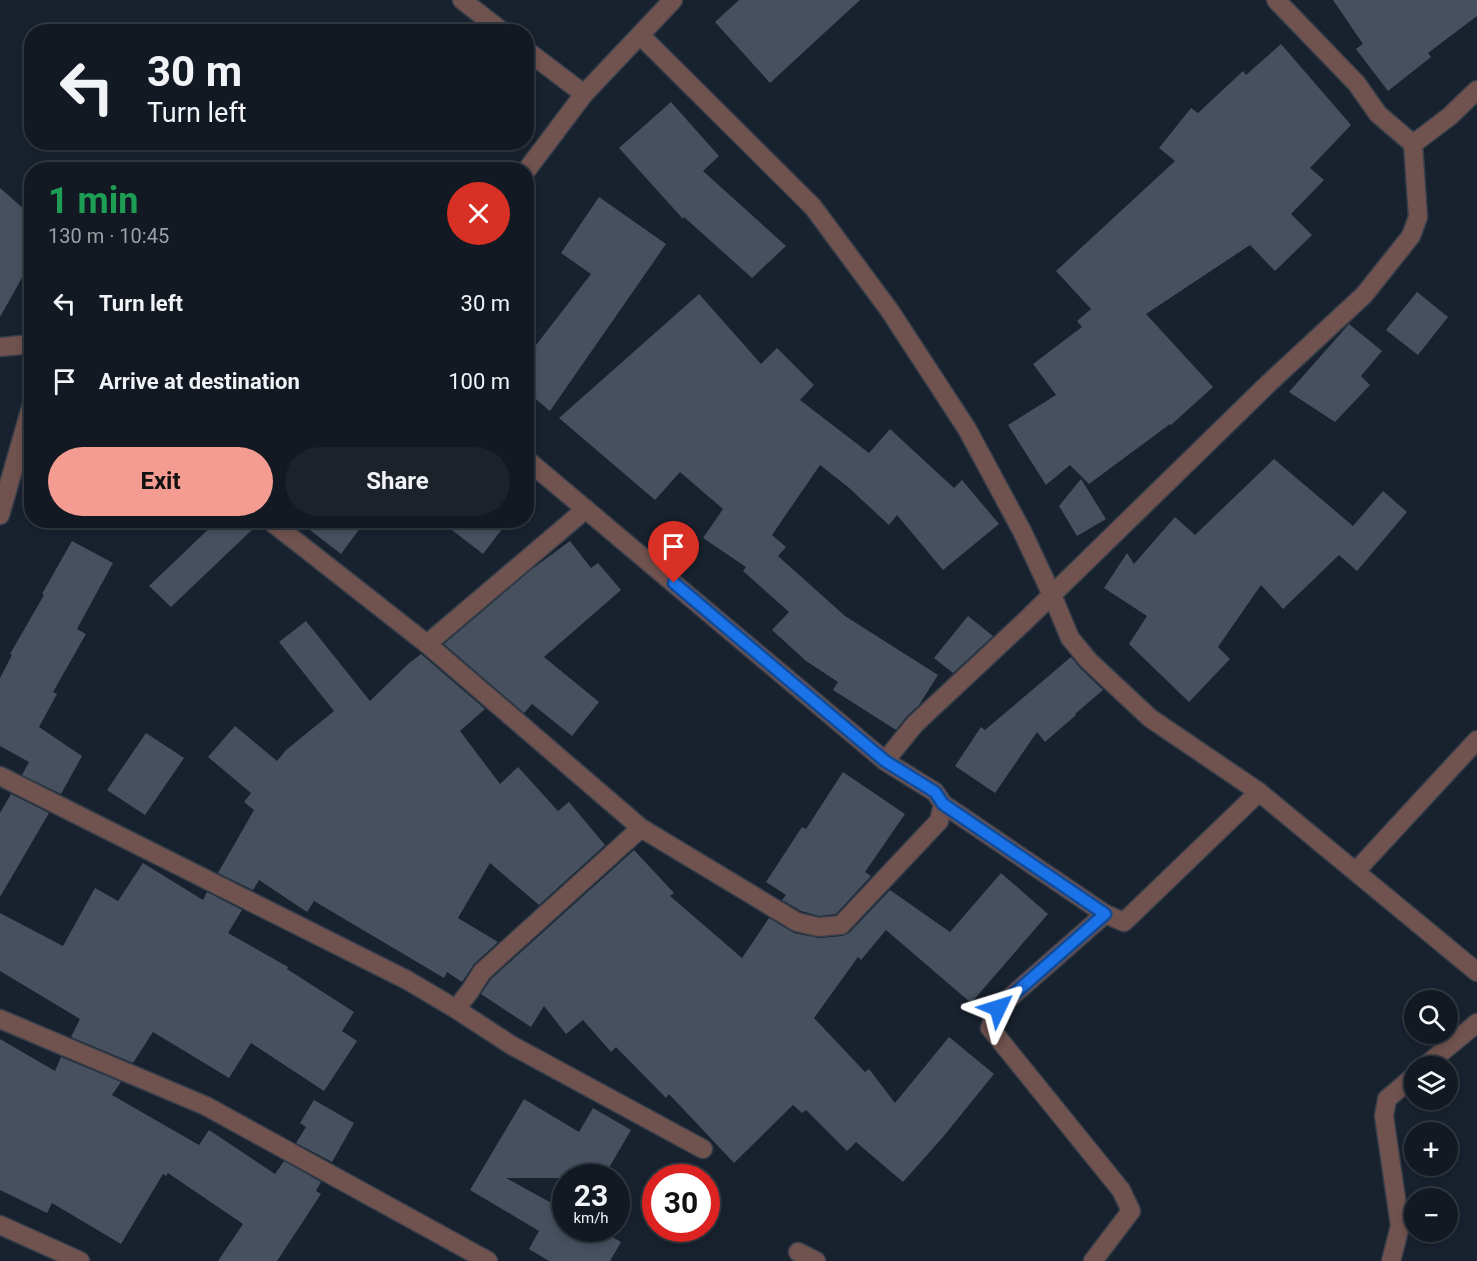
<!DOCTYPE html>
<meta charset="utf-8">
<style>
:root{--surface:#121922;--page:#1b222a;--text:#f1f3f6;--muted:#9ca0a5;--line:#313840;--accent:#f59c92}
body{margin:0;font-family:Roboto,sans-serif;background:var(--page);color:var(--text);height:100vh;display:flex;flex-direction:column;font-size:22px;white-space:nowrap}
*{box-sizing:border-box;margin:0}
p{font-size:20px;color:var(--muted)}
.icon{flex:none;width:33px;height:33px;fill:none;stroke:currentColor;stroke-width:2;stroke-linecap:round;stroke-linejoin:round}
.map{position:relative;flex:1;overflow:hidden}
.sheet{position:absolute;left:24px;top:162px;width:510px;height:366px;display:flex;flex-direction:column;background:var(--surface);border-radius:24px;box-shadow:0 3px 9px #0003,0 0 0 2px var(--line)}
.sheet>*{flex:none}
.hud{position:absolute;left:24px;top:24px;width:510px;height:126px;border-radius:24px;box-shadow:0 3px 9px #0003,0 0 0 2px var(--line);background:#121922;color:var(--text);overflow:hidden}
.controls{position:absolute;left:1404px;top:990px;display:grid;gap:12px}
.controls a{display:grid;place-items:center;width:54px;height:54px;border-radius:50%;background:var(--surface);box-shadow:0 3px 9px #0003,0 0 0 2px var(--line);font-size:30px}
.speed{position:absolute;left:552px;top:1164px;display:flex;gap:12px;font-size:30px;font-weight:700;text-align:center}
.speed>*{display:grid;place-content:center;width:78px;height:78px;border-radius:50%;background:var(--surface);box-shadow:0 3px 9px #0003,0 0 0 2px var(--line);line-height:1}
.speed small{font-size:15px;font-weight:400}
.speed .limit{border:9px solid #d22;background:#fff;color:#111}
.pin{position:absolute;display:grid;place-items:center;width:51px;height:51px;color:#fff;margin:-62px -26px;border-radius:50% 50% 50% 0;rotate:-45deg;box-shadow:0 0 6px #0007}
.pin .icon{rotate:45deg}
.me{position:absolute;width:66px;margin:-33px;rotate:49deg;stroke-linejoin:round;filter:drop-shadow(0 0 4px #0008)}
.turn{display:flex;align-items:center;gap:21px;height:126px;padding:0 24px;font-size:27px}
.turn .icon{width:78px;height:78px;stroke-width:2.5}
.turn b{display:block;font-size:42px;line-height:51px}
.round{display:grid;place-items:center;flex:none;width:63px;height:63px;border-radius:32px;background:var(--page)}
.summary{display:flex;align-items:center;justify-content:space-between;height:102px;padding:0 24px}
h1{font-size:36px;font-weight:700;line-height:45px;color:#1e9e55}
.button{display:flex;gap:12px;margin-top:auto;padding:12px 24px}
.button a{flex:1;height:69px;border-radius:36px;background:var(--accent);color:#111;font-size:24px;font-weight:700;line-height:69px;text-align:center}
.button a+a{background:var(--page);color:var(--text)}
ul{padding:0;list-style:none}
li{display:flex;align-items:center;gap:18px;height:78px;padding:0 24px}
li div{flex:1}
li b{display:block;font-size:22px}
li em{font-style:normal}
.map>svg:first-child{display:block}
.building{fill:#46505f}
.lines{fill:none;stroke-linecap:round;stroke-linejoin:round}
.street-casing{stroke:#353e4a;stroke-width:21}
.street{stroke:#70524e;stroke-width:18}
.route-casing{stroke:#114b97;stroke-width:15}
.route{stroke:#1a73e8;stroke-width:10}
</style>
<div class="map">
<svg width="1477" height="1261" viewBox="0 0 1477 1261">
<rect width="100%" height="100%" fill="#18212e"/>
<g class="building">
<path d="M739,0h121l-90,83 -55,-61z"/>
<path d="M1333,0h144v16l-49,37 3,4 -43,34 -32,-42 7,-5z"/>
<path d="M1281,44l70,81 -41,43 14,12 -33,34 21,21 -37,36 -25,-26 -104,69 67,73 -42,38 -1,-1 -81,60 -19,-19 -24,20 -38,-60 48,-30 -23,-31 49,-37 -5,-6 14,-12 -35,-38 119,-110 -16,-13 32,-40 7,5 45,-42 3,4z"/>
<path d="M671,102l48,54 -16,15 83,75 -34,32 -68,-61 -1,2 -64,-71z"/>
<path d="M0,188l32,28v44l-32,57z"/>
<path d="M599,197l67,47 -116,167 -24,-20v-33l65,-84 -30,-21z"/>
<path d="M1417,292l31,25 -30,38 -32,-25z"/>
<path d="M699,294l62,70 16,-16 37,37 -14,15 69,53 21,-24 64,59 8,-8 37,44 -56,46 -46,-55 -8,10 -41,-38 -28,-22 -48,70 14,12 -8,9 67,60 93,59 -19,30 -12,11 -11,14 -63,-40 5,-8 -32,-21 -34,-31 17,-18 -46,-41 3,-4 -43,-29 20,-29 -43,-37 -25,28 -96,-82z"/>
<path d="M1349,324l33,27 -21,25 9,9 -35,37 -46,-30z"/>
<path d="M1274,459l79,67 30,-35 24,21 -50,59 -18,-16 -56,54 -22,-24 -43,62 12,12 -41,43 -60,-58 18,-28 -43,-28 23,-35 7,11 41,-47 20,18z"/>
<path d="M1081,479l25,40 -29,17 -18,-30z"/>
<path d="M218,520h40v4l-87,83 -22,-21z"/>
<path d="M297,520h69l-25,34z"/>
<path d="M439,520h70l-26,34z"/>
<path d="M72,541l41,22 -36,66 9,5 -33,58 4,2 -18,33 43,29 -21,38 -39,-19 7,-13 -29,-16v-68l12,-23 -2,-1 34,-59 -2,-1z"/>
<path d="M570,541l21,27 7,-5 23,27 -77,67 55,45 -27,34 -40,-32 -8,9 -80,-69 88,-75z"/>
<path d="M968,616l25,20 -40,37 -19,-15z"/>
<path d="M306,621l64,80 38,-37 13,-10 64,55 -25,22 40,53 18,-17 40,44 11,-9 36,43 -66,60 -49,-42 -32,55 40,24 -24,22 -12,18 -15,-10 -3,6 -130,-77 -7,11 -48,-32 -6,10 -35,-17 36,-63 -10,-8 7,-9 -43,-36 27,-31 42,35 9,-11 48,-39 -55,-69z"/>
<path d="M1071,657l10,12 22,21 -28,24 1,1 -31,27 -8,-10 -42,61 -40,-27 26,-39 4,3z"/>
<path d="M146,733l38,25 -39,57 -38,-25z"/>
<path d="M843,772l62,42 -40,58 6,4 -35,38 -17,2 -18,-5 -19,-11 4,-5 -20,-13 36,-55 4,2z"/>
<path d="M11,794l38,19 -49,84v-84z"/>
<path d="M634,850l40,43 -4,3 72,62 27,-40 25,15 25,5 23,-2 7,-3 41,-43 60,42 51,-59 47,41 -77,89 -85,-73 -25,30 -3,-3 -44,61 51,54 4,-3 26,34 54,-66 45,37 -51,63 -40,45 -47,-40 -9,9 -41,-41 -4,3 -9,-8 -59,58 -65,-69 -3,4 -50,-51 -5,5 -28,-32 -17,14 -22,-28 -13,21 -50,-33 10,-15z"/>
<path d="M143,863l60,37 4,-8 35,18 -14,23 60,34 -1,2 67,43 -12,19 15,10 -33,50 -73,-48 -22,35 -76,-46 -20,31 -62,-26 9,-18 -80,-48v-58l63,33 32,-58 23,13z"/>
<path d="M0,1039l55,32 6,-14 60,25 -9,13 87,50 10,-15 66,44 9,-13 37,21 -5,9 5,3 -44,67h-59l25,-37 -75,-51 -2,3 -3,-2 -42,70 -69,-41 -5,10 -47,-23z"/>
<path d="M524,1099l55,33 14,-24 38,22 -28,48h-97l60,33v17h31l24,14 -11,19h-61l-20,-12 10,-18 -69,-41z"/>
<path d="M314,1100l40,23 -22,39 -36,-19 10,-16 -6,-4z"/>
</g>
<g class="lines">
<g class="street-casing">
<g id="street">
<path d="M462,0l41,32"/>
<path d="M1276,0l81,84 21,30 35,30 37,-28 27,-26"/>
<path d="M640,35l173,172 77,104 77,118 55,102 30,64 18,43 19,23 61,57 109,74 218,180"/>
<path d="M526,50l58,44"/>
<path d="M526,171l58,-77 89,-94"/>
<path d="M0,347l32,-3"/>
<path d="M526,459l359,302"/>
<path d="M0,515l32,-111"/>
<path d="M269,520l158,124 214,184"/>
<path d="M427,644l159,-135"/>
<path d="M0,776l407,204 49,29 14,-18 12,-19 159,-144 156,94 21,5 23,-2 98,-104 4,-17 -8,-12 -50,-31 30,-37 108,-101 246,-240 95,-88 47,-59 7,-19 -5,-73"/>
<path d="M943,804l162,110 19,8 135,-130"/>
<path d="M1356,871l121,-131"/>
<path d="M456,1009l55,36 192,104"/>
<path d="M0,1019l206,87 282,155"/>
<path d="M1425,1066l52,-43"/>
<path d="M0,1225l80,36"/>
<path d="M798,1252l18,9"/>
<path d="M1093,1261l38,-50 -10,-21 -131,-162 8,-20 107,-94"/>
<path d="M1391,1261l9,-35 -16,-110 3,-17 27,-23"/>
</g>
</g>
<use href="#street" class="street"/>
</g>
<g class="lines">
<g class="route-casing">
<path id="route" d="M674,583l211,178 50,31 8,12 162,110 -107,94"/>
</g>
<use href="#route" class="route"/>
</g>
</svg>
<div class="controls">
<a><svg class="icon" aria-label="search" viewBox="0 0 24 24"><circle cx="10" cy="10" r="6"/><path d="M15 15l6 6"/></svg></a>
<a><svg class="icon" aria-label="layers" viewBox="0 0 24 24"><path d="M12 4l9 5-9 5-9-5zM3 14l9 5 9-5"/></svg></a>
<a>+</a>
<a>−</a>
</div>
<div class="speed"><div>23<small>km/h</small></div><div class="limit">30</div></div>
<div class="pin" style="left:674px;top:583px;background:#d93025"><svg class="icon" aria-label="arrive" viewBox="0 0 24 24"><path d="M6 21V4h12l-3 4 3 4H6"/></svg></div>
<svg class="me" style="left:998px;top:1008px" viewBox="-20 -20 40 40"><path d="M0-17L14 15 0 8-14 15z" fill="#1a73e8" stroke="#fff" stroke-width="4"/></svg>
<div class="hud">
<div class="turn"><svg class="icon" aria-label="left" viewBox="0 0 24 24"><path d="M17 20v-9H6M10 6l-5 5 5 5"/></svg><div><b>30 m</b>Turn left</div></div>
</div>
<section class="sheet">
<div class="summary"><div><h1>1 min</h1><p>130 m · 10:45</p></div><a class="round" style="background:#d93025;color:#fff"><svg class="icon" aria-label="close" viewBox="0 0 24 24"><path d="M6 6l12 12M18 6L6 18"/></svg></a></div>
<ul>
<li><svg class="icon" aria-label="left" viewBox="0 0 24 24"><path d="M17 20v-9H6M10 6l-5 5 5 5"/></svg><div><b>Turn left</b></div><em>30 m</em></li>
<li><svg class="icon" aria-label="arrive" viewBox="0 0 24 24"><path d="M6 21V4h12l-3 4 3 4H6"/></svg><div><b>Arrive at destination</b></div><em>100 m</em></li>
</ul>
<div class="button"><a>Exit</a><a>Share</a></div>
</section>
</div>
